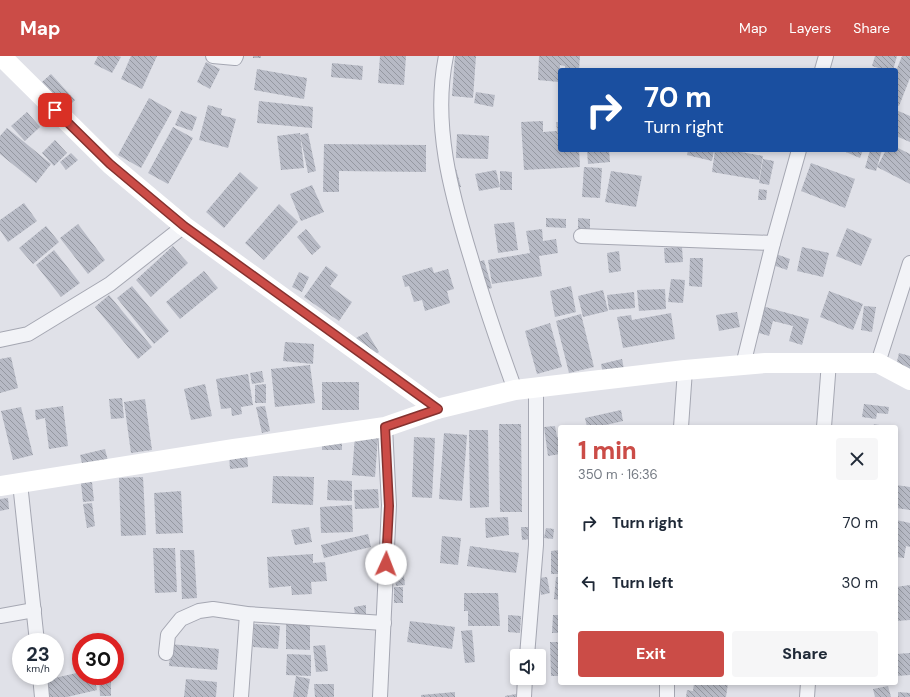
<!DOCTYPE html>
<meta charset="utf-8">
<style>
:root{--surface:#fff;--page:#f6f6f7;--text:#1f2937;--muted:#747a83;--accent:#cb4c47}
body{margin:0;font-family:"DM Sans",sans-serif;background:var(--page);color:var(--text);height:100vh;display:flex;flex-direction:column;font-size:15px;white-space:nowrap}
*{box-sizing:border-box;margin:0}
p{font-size:13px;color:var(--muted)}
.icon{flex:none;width:22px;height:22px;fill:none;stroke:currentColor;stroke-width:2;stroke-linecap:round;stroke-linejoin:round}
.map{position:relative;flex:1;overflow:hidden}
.sheet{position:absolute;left:558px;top:369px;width:340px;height:260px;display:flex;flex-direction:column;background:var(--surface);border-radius:4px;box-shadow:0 2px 6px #0003}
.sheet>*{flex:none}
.banner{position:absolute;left:558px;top:12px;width:340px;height:84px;border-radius:4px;box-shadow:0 2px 6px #0003;background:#1a4fa0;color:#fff;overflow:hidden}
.tools{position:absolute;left:510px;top:593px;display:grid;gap:8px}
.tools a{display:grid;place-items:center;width:36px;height:36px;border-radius:4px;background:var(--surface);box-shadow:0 2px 6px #0003;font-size:20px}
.speed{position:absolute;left:12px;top:577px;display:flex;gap:8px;font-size:20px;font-weight:700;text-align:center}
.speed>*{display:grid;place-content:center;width:52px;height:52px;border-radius:50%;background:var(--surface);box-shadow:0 2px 6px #0003;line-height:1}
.speed small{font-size:10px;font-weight:400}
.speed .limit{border:6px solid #d22;background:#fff;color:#111}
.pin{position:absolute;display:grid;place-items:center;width:34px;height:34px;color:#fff;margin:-17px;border-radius:8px;box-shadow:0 2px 6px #0006}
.me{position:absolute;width:44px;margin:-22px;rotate:2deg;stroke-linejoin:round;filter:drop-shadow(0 0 3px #0008)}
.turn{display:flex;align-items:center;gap:14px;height:84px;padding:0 20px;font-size:18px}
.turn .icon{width:52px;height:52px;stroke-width:2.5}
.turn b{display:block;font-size:28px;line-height:34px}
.round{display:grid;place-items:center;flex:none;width:42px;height:42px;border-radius:4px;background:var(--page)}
.head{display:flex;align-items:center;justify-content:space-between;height:68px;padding:0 20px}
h1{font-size:24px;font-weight:800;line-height:30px;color:var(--accent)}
.primary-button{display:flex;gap:8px;margin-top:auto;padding:8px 20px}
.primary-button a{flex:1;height:46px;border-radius:4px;background:var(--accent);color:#fff;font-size:16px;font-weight:800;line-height:46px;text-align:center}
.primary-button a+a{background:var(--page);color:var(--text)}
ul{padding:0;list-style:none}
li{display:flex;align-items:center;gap:12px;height:60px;padding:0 20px}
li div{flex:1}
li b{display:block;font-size:15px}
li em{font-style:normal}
header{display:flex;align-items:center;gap:24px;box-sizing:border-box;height:56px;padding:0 20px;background:var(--accent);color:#fff}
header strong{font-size:19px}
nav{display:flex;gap:22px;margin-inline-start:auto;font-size:14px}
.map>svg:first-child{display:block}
.building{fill:url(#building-back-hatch)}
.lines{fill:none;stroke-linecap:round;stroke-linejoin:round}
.street-casing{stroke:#a5a7b2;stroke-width:16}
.street{stroke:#f2f3f7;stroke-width:14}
.secondary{stroke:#fff;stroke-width:20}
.route-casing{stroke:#84312e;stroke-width:10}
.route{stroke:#cb4c47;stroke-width:7}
</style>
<header>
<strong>Map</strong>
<nav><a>Map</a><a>Layers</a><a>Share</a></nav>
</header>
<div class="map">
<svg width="910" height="641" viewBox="0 0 910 641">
<defs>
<pattern id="building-back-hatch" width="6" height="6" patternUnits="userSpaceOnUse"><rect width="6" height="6" fill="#b7bac5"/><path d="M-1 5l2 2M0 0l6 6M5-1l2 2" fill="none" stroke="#9598a1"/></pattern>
</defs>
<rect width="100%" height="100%" fill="#e0e1e8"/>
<g class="building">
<path d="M98,0h20l3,1 -9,16 -18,-9z"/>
<path d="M131,0h26l-15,33 -21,-10z"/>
<rect x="253" y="0" width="8" height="2"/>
<path d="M380,0h26l-2,29 -26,-2z"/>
<path d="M455,0h21l-3,42 -21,-2z"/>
<path d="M539,0h41l-1,14h-14v-4l-5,-1 -1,17 -21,-2z"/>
<path d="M875,0h22l-4,14h-8l-13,-4z"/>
<path d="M902,0h8v22l-11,28 -3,-1v-34z"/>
<path d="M206,6l14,7 -10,20 -13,-7z"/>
<path d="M332,7l31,3 -1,14 -31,-3z"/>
<path d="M257,13l50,9 -3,21 -50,-9z"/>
<path d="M51,18l24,26 -8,8 -25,-26z"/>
<path d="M476,36l19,3 -2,12 -19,-4z"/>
<path d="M149,42l23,13 -31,57 -23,-13z"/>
<path d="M259,45l54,6 -1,21 -55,-5z"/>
<path d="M208,49l14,4 -1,6 15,4 -8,29 -29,-8z"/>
<path d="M896,54l14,6v26l-14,-6z"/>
<path d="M181,55l16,6 -5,14 -17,-6z"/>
<path d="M27,56l13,15 -15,14 -14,-15z"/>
<path d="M543,65v11l14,-1 -1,-9h4v28h19l1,17 -56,3 -3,-48z"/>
<path d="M173,71l20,11 -25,46 -20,-11z"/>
<path d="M7,72l44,36 -15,19 -36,-29v-18z"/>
<path d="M300,77l4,35 -23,2 -4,-34z"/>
<path d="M308,77l8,38 -8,2 -8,-38z"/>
<path d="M457,78l32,2 -1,23 -32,-1z"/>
<path d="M55,84l12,13 -13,13 -12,-13z"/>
<path d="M324,88l102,1v27l-87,-1v21h-16z"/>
<path d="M896,91l14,7v30l-33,-17 9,-17h10z"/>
<path d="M587,94h22l1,12 -22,2z"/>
<path d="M688,94h26l-2,11 -25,-6z"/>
<path d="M715,94h15l33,6 -4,24 -47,-8z"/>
<path d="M841,94h22l-3,8z"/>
<path d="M870,94h12l-6,21 -11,-3z"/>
<path d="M71,97l7,7 -12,10 -6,-8z"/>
<path d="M763,103l11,2 -5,24 -10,-2z"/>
<path d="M811,107l44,16 -10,29 -44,-17z"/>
<path d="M584,111l18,1 -2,30 -18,-1z"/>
<path d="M456,113l5,18 -8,2 -5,-17z"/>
<path d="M496,114l4,17 -21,4 -4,-17z"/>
<path d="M500,115l12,1v18h-12z"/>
<path d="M611,115l31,5 -6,31 -31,-5z"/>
<path d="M240,116l18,16 -34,40 -18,-16z"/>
<path d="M312,129l12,27 -23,9 -11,-27z"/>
<path d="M759,133l8,1 -1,10h-8z"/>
<path d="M24,147l13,18 -29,21 -8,-12v-10z"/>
<path d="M279,148l19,18 -34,38 -19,-17z"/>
<path d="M546,162l20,1v9l-20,-1z"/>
<path d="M578,162l12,1v10h-12z"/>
<path d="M514,166l4,28 -20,3 -4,-29z"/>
<path d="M78,168l27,36 -17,14 -28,-36z"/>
<path d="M46,170l13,16 -26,22 -14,-16z"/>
<path d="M847,172l25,11 -11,27 -25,-10z"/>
<path d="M306,173l15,18 -9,8 -15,-18z"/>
<path d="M542,173l1,12 13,-2 2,14 -19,3 3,20 -50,8 -4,-24 42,-7 -4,-22z"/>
<path d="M173,190l15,17 -37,34 -15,-17z"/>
<path d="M682,191l1,15 -18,1 -1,-15z"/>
<path d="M802,191l27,6 -6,24 -26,-6z"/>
<path d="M54,194l26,33 -19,14 -25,-32z"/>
<path d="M619,195l2,20 -12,2 -2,-20z"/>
<path d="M773,197l17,6 -3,11 -17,-6z"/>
<path d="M690,202h13l-1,29 -13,-1z"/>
<path d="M484,204l8,28 -9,2 -8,-27z"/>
<path d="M326,210l12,9 -8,11 22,16 -13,19 -35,-24z"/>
<path d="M432,211l2,6 14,-4 6,20 -7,2 3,12 -25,8 -3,-11 -8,2 -5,-16 -4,1 -3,-11z"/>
<path d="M204,215l14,17 -38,31 -14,-17z"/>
<path d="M299,216l10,5 -7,15 -10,-5z"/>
<path d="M671,223l14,1 -2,23 -15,-1z"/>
<path d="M132,230l37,45 -15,13 -37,-46z"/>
<path d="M571,230l5,26 -21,5 -5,-26z"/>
<path d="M665,233l1,20 -27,2 -2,-21z"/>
<path d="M603,234l5,21 -25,6 -5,-21z"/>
<path d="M829,235l34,13 -10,26 -33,-13z"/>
<path d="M634,236l1,16 -26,2 -2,-15z"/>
<path d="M109,239l43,52 -14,12 -43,-52z"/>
<path d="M762,250l47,13 -7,26 -13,-4 4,-15 -20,-5 -4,15 -13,-4z"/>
<path d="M864,250l12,1 -4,25 -11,-2z"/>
<path d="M737,256l3,15 -21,4 -3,-16z"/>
<path d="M671,257l4,26 -52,9 -6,-31 14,-2 1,5z"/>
<path d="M581,258l13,53 -25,6 -13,-52z"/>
<path d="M550,267l12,44 -25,7 -12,-43z"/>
<path d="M367,276l12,20 -11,7 -12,-21z"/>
<path d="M285,286l29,2 -1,20 -30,-3z"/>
<path d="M899,297l11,3v19l-15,-5z"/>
<path d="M11,301l7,31 -18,5v-34z"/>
<path d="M622,303l3,15 -21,5 -3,-15z"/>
<path d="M310,309l5,38 -40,4 -4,-38z"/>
<path d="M262,315l2,11 -12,2 -2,-11z"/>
<path d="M248,318l5,31 -12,2 1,7 -10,2 -1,-8 -10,1 -5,-30z"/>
<rect x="322" y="326" width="37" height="28"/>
<path d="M205,328l7,32 -21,4 -7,-31z"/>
<path d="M266,328v19h-11v-18z"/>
<path d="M122,342l2,20 -13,1 -2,-20z"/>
<path d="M145,343l7,51 -21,3 -7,-51z"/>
<path d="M864,348l25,3 -1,7 -11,-1 -1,6 -14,-2z"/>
<path d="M63,350l5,40 -19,3 -4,-31 -9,2 -1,-10z"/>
<path d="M265,350l5,25 -8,2 -6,-26z"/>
<path d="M21,351l12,48 -20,5 -12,-49z"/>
<path d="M621,354l2,11 -26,6h-10l-2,-9z"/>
<path d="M499,368h22l1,88h-22z"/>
<path d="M874,368l10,2v1h-11z"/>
<path d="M555,370l2,11h3v17l-12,2 -4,-29z"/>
<path d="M469,374h19l1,77 -19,1z"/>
<path d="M444,377l23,2 -5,66 -23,-2z"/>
<path d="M355,379l23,2 -3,40 -23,-2z"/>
<path d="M414,381l21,1 -3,60 -20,-1z"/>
<path d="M342,384v10h-20v-9z"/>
<path d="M105,393l3,12 -25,6 -3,-12z"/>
<path d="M247,398l1,13 -18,2 -1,-14z"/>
<path d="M273,420l41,1 -1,28 -41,-2z"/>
<path d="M143,421l3,58 -25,1 -2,-58z"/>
<path d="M328,424l24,1v20l-25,-1z"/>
<path d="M92,426l2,19 -11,1 -2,-19z"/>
<path d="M896,429l14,2v23l-14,-2z"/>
<path d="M378,433l1,19 -24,1 -1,-19z"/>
<path d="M181,435l2,42 -27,1 -2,-41z"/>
<path d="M8,442l1,11 -9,2v-12z"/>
<path d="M92,447l3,23 -8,2 -4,-24z"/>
<path d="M352,449l1,27 -32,1 -1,-26z"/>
<path d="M508,461l1,18 -23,3 -1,-20z"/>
<path d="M896,464l14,3v24l-4,-1 -2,12 -8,-1z"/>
<path d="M309,471l3,15 -17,3 -4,-15z"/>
<path d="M521,471h10v12l-9,1z"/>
<path d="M546,472l8,1 -1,10 -9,-1z"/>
<path d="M368,478l3,13 -47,11 -3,-13z"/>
<path d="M442,480l19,2 -3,27 -18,-2z"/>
<path d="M470,490l49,7 -3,20 -49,-7z"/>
<path d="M153,492h22l2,44 -22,1z"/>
<path d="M180,494h14l3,48 -15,1z"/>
<path d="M560,494v24h-9v-23z"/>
<path d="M313,498v9l12,-1 2,19 -16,1 1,12 -20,1 -1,-9 -22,2 -2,-31z"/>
<path d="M402,502l3,27 -9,1 -3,-27z"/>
<path d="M547,521l3,16 -9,2 -2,-17z"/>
<path d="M556,521l4,1v22l-6,-1z"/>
<path d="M910,529v35l-14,1v-34z"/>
<rect x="394" y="531" width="9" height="16"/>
<path d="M464,537h34l2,33h-32v-15h-4z"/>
<path d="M366,549v9l-11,1 -1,-8z"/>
<path d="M508,559l13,1 -1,17 -12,-1z"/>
<path d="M553,559h7v18h-8z"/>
<path d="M286,563h24v31l-24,-1z"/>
<path d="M410,565l45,6 -3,22 -45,-7z"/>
<path d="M254,568l26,2 -2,23 -25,-2z"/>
<path d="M472,574l3,32 -10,1 -4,-32z"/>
<path d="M550,586h10v34h-9z"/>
<path d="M171,588l48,5 -2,21 -48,-4z"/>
<path d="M325,589l3,26 -12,1 -3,-26z"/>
<path d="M910,597v22l-14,1v-22z"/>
<path d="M287,598l24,1v21l-25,-1z"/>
<path d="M81,616v4h13l3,14 -30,7h-17l-4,-17z"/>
<path d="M99,620h12v20h-11z"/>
<path d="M296,620l14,3 -3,18h-14z"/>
<path d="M186,623l31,3 -1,15h-32z"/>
<path d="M694,627h34l-2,14h-40l1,-7 6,1z"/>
<path d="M314,628h20v13h-19z"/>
<path d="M888,630l3,11h-16l-2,-8z"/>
<path d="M455,636v5h-34v-2z"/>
<path d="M898,636l12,1v4h-12z"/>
<path d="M516,638l1,3h-12v-1z"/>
</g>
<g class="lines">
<g class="street-casing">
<g id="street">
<path d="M213,0l22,2 1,-2"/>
<path d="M446,0c-14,68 5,137 25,202 13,45 28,88 44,132"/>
<path d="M822,14l4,-14"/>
<path d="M581,180l192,7"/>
<path d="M0,284l28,-6 82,-50 74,-58"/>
<path d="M878,307l32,-100"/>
<path d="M743,309l30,-122 26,-93"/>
<path d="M681,371l4,-57"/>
<path d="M824,371l5,-65"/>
<path d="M20,427l17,159"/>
<path d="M0,560l34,-6"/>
<path d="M166,597l2,-18 13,-16 18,-8 14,-2 34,5 137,9"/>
<path d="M527,600l9,-111v-157"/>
<path d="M40,620l2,21"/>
<path d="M241,641l6,-83"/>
<path d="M380,641l9,-192 -4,-78"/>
<path d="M524,641l1,-19"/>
<path d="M667,641v-14"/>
<path d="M807,641l1,-14"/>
</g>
</g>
<use href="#street" class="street"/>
<g class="secondary">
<path d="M1,0l109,108 74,62 253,183 78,-19 170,-20 80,-7h113l32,17"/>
<path d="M0,430l234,-37 151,-22 52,-18"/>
</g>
</g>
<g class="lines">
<g class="route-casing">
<path id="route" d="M55,54l55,54 74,62 254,183 -53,18 4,79 -3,58"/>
</g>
<use href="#route" class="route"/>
</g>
</svg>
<div class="tools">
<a><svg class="icon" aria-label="sound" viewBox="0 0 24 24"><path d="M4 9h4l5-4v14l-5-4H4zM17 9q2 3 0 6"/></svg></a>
</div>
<div class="speed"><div>23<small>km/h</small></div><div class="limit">30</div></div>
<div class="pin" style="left:55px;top:54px;background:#d93025"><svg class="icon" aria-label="arrive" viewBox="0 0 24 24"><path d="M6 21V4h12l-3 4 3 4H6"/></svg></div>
<svg class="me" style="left:386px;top:508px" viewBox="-20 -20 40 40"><circle r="19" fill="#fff"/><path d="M0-13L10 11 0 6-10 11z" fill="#cb4c47"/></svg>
<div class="banner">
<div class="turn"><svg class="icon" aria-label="right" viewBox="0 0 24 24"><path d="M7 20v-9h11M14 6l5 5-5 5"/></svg><div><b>70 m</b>Turn right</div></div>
</div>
<section class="sheet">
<div class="head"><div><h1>1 min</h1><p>350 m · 16:36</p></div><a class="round"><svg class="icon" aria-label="close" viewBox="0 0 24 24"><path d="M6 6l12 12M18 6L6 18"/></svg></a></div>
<ul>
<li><svg class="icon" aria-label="right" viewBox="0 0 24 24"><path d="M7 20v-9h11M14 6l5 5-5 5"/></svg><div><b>Turn right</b></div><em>70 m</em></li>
<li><svg class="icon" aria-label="left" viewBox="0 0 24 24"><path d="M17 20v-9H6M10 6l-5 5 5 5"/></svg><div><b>Turn left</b></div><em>30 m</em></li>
</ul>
<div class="primary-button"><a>Exit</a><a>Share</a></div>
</section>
</div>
